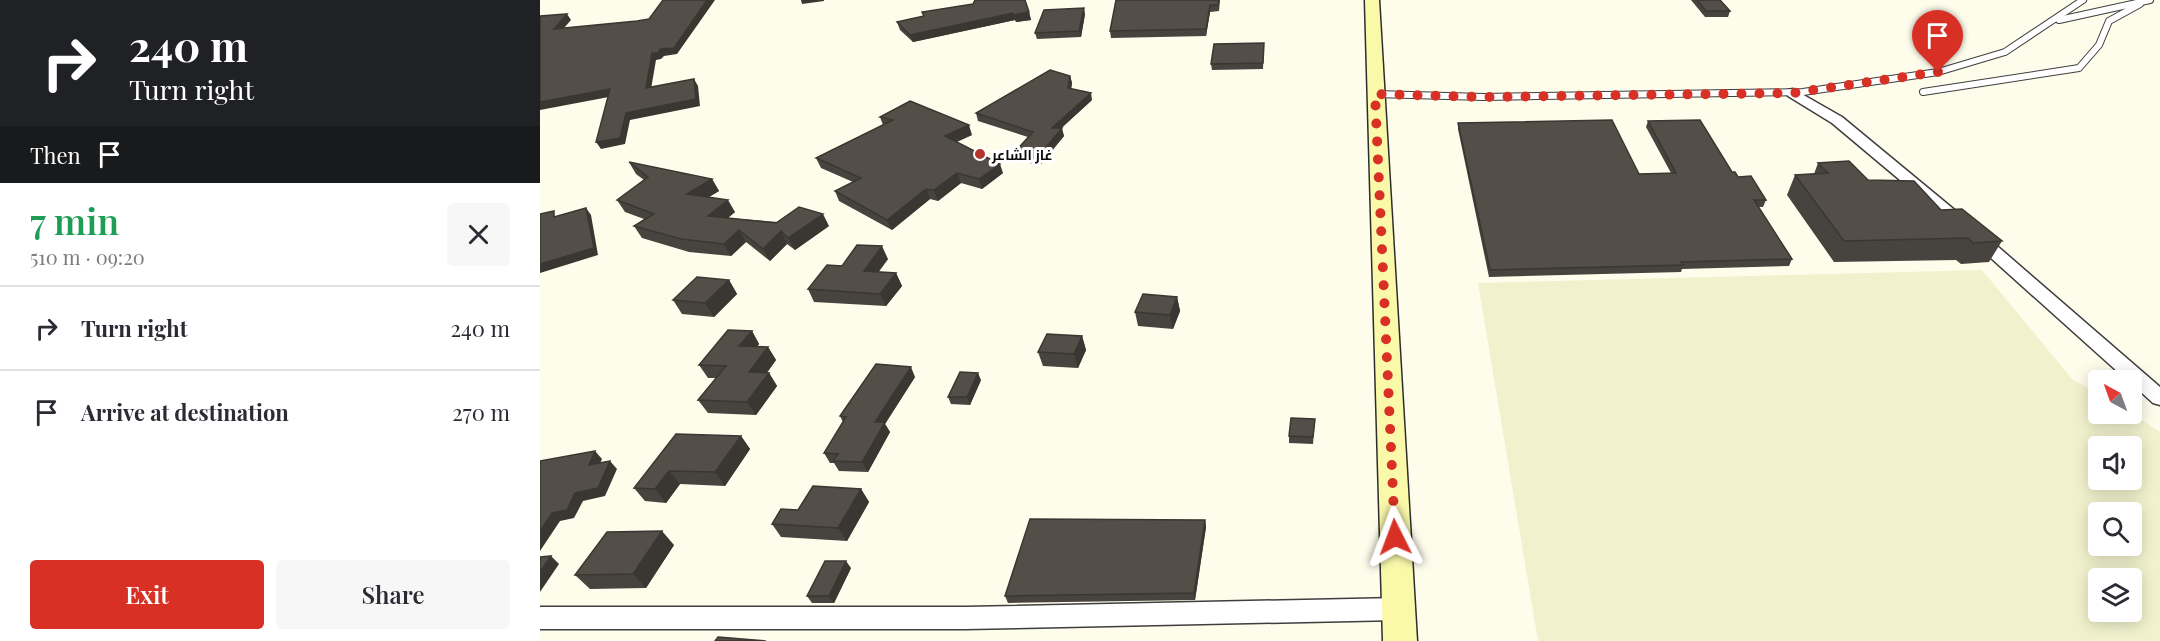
<!DOCTYPE html>
<meta charset="utf-8">
<style>
:root{--surface:#fff;--page:#f7f7f7;--text:#2b2b33;--muted:#7c7c81;--line:#e1e1e2;--accent:#d93025}
body{margin:0;font-family:"Playfair Display",Cairo,serif;background:var(--page);color:var(--text);height:100vh;display:flex;flex-direction:column;font-size:22px;white-space:nowrap}
*{box-sizing:border-box;margin:0}
p{font-size:20px;color:var(--muted)}
.icon{flex:none;width:33px;height:33px;fill:none;stroke:currentColor;stroke-width:2;stroke-linecap:round;stroke-linejoin:round}
.map{position:relative;flex:1;overflow:hidden}
.drawer{display:flex;flex-direction:column;background:var(--surface);width:540px}
.drawer>*{flex:none}
.hud{background:#202124;color:#fff;overflow:hidden}
.needle{width:39px;rotate:319deg}
.tools{position:absolute;left:1548px;top:370px;display:grid;gap:12px}
.tools a{display:grid;place-items:center;width:54px;height:54px;border-radius:6px;background:var(--surface);box-shadow:0 3px 15px #0003;font-size:30px}
.pin{position:absolute;display:grid;place-items:center;width:51px;height:51px;color:#fff;margin:-62px -26px;border-radius:50% 50% 50% 0;rotate:-45deg;box-shadow:0 0 6px #0007}
.pin .icon{rotate:45deg}
.me{position:absolute;width:66px;margin:-33px;rotate:357deg;stroke-linejoin:round;filter:drop-shadow(0 0 4px #0008)}
.turn{display:flex;align-items:center;gap:21px;height:126px;padding:0 30px;font-size:27px}
.turn .icon{width:78px;height:78px;stroke-width:2.5}
.turn b{display:block;font-size:42px;line-height:51px}
.then{display:flex;align-items:center;height:57px;padding:0 30px;background:#0003;gap:12px;font-size:22px}
.round{display:grid;place-items:center;flex:none;width:63px;height:63px;border-radius:6px;background:var(--page)}
.head{display:flex;align-items:center;justify-content:space-between;height:102px;padding:0 30px}
h1{font-size:36px;font-weight:600;line-height:45px;color:#1e9e55}
.button{display:flex;gap:12px;margin-top:auto;padding:12px 30px}
.button a{flex:1;height:69px;border-radius:6px;background:var(--accent);color:#fff;font-size:24px;font-weight:600;line-height:69px;text-align:center}
.button a+a{background:var(--page);color:var(--text)}
ul{padding:0;list-style:none}
li{display:flex;align-items:center;gap:18px;height:84px;padding:0 30px;border-top:2px solid var(--line)}
li div{flex:1}
li b{display:block;font-size:22px}
li em{font-style:normal}
main{display:flex;flex:1;min-height:0}
.map>svg:first-child{display:block}
.farmland{fill:#f1f2cd;fill-rule:evenodd}
.lines{fill:none;stroke-linecap:round;stroke-linejoin:round}
.service-casing{stroke:#3e3e3e;stroke-width:8}
.minor-casing{stroke:#3e3e3e;stroke-width:3}
.secondary-casing{stroke:#2d2d2d;stroke-width:3}
.service{stroke:#fff;stroke-width:6}
.minor{fill:#fff;fill-rule:evenodd}
.secondary{fill:#faf9aa;fill-rule:evenodd}
.wall{fill:#47433e}
.shaded-wall{fill:#3a3732}
.building{fill:#534e48;stroke:#3a3732;stroke-width:1.5}
.route{stroke:#d93025;stroke-width:10;stroke-dasharray:0 18}
.poi-dot{fill:#b1342d;stroke:#fff;stroke-width:2}
.labels{text-anchor:middle;dominant-baseline:central;stroke-width:6;stroke-linejoin:round;paint-order:stroke}
.far-poi-label{font-size:14px;font-weight:bold;fill:#0b0b0b;stroke:#fff;text-anchor:start}
</style>
<main>
<section class="drawer">
<div class="hud">
<div class="turn"><svg class="icon" aria-label="right" viewBox="0 0 24 24"><path d="M7 20v-9h11M14 6l5 5-5 5"/></svg><div><b>240 m</b>Turn right</div></div>
<div class="then">Then<svg class="icon" aria-label="arrive" viewBox="0 0 24 24"><path d="M6 21V4h12l-3 4 3 4H6"/></svg></div>
</div>
<div class="head"><div><h1>7 min</h1><p>510 m · 09:20</p></div><a class="round"><svg class="icon" aria-label="close" viewBox="0 0 24 24"><path d="M6 6l12 12M18 6L6 18"/></svg></a></div>
<ul>
<li><svg class="icon" aria-label="right" viewBox="0 0 24 24"><path d="M7 20v-9h11M14 6l5 5-5 5"/></svg><div><b>Turn right</b></div><em>240 m</em></li>
<li><svg class="icon" aria-label="arrive" viewBox="0 0 24 24"><path d="M6 21V4h12l-3 4 3 4H6"/></svg><div><b>Arrive at destination</b></div><em>270 m</em></li>
</ul>
<div class="button"><a>Exit</a><a>Share</a></div>
</section>
<div class="map">
<svg width="1620" height="641" viewBox="0 0 1620 641">
<rect width="100%" height="100%" fill="#fefceb"/>
<path class="farmland" d="M1442,270l90,109 26,15v20l34,-1 28,19v209h-622l-60,-358zM1558,447h34v33h-34zM1558,513h34v33h-34zM1558,579h34v33h-34z"/>
<g class="lines">
<g class="service-casing">
<g id="service">
<path d="M1519,20l91,-20"/>
<path d="M1383,92l156,-24 20,-23 10,-24 31,-17"/>
<path d="M835,94l109,3 319,-5 135,-20 67,-20 78,-52"/>
</g>
</g>
<g class="minor-casing">
<g id="minor">
<path d="M1253,89l49,28 132,109 186,161v18l-7,-2 -21,-19v-3h-4l-166,-149 -130,-109 -44,-27 -1,-3 1,-3z"/>
<path d="M858,598l9,3 3,8 -3,8 -9,3 -433,9h-425v-22h425z"/>
</g>
</g>
<g class="secondary-casing">
<path id="secondary" d="M825,0h14l38,641h-34z"/>
</g>
<use href="#service" class="service"/>
<use href="#minor" class="minor"/>
<use href="#secondary" class="secondary"/>
</g>
<g class="wall">
<path d="M680,0l-1,11 -9,1 -4,24 -95,2 -1,-7z"/>
<path d="M1151,0h29l10,11 -2,6h-23z"/>
<path d="M489,12l2,8 -15,2 -1,-2 -102,22 -13,-12 -3,-8z"/>
<path d="M545,14l-4,23 -44,2 -2,-6z"/>
<path d="M724,43l-1,26 -51,1 -1,-6z"/>
<path d="M530,76l2,7 -1,6 21,11 -31,28 3,8 -23,28 -26,-2 -2,-8 15,-17 -50,-16 -2,-8z"/>
<path d="M340,117l92,18 -15,7 46,31 -21,16 -21,-6 -23,18 -8,-2 -38,31 -53,-29 -4,-10 18,-9 -32,-14 -5,-10 67,-33z"/>
<path d="M1108,121l84,51 34,28 -3,7h-5l34,52 -3,7 -107,3 -1,3 -192,5 -31,-148v-6l181,51 32,-1 -25,-46z"/>
<path d="M89,162l83,17 7,12 -10,6 26,15 -7,6 101,8 -34,24 -8,-6 -17,17 -24,-19 -15,14 -42,-4 -47,-14 -8,-12 10,-7 -19,-7 -8,-12 27,-20 -8,-6z"/>
<path d="M1278,163l50,17 73,30 61,31 -13,21 -28,2 -5,-4 -122,2 -47,-67 8,-20 19,-1z"/>
<path d="M348,259l-10,13 18,1 6,13 -16,20 -72,-4 -6,-13 34,-23z"/>
<path d="M189,280l8,14 -23,23 -32,-3 -9,-14z"/>
<path d="M637,297l3,14 -7,18 -35,-3 -3,-14z"/>
<path d="M212,331l7,13 -2,3h11l8,13 -9,13h2l8,13 -21,29 -48,-2 -10,-13 18,-22h-8l-9,-13z"/>
<path d="M542,336l4,14 -8,18 -35,-2 -5,-14z"/>
<path d="M375,377l-30,47 5,8 -22,40 -29,-1 -5,-8h-4l-6,-10 19,-31 -3,-6z"/>
<path d="M441,380l-11,25 -19,-1 -3,-7z"/>
<path d="M775,419l-2,25 -24,-1v-7z"/>
<path d="M201,436l9,13 -25,37 -45,-2 -14,19 -21,-2 -11,-13z"/>
<path d="M321,489l8,13 -22,39 -66,-4 -9,-13 26,-14z"/>
<path d="M665,520l1,7 -11,73 -187,3 -3,-7z"/>
<path d="M134,545l-28,43 -56,1 -15,-14z"/>
<path d="M311,568l-17,35h-22l-5,-7z"/>
</g>
<g class="shaded-wall">
<path d="M167,0h8l-38,54 -13,2 -3,3 -5,1 -6,35 -4,-7 6,-35 8,-4z"/>
<path d="M261,0h23v1l-22,3z"/>
<path d="M670,5v7l-4,24v-7z"/>
<path d="M544,8l1,6 -4,23 -2,-6z"/>
<path d="M489,12l2,8 -15,2 -2,-7z"/>
<path d="M473,13l2,7 -102,22 -3,-7z"/>
<path d="M27,14l4,6 -13,15 -4,-6z"/>
<path d="M530,76l2,7 -2,13 -2,-8z"/>
<path d="M154,79l4,7 2,20 -70,14 -5,24 -24,5 -5,-7 30,-29z"/>
<path d="M70,89l4,7 -74,14v-8z"/>
<path d="M551,93l1,7 -38,35 -2,-7z"/>
<path d="M429,125l3,10 -24,10 -3,-9z"/>
<path d="M522,128l2,8 -23,28 -2,-8z"/>
<path d="M460,164l3,9 -21,16 -3,-10z"/>
<path d="M417,173l4,10 -23,18 -4,-11z"/>
<path d="M172,179l7,12 -25,15 -7,-12z"/>
<path d="M386,189l4,10 -38,31 -5,-10z"/>
<path d="M188,200l7,12 -20,16 -7,-12z"/>
<path d="M46,208l5,7 7,40 -58,18v-9z"/>
<path d="M283,214l6,12 -34,24 -7,-12z"/>
<path d="M199,230l7,12 -15,14 -7,-12z"/>
<path d="M241,231l6,13 -17,17 -7,-12z"/>
<path d="M342,246l6,13 -18,25 -6,-13z"/>
<path d="M356,273l6,13 -16,20 -6,-12z"/>
<path d="M189,280l8,14 -23,23 -9,-14z"/>
<path d="M637,297l3,14 -7,18 -3,-14z"/>
<path d="M212,331l7,13 -12,15 -8,-13z"/>
<path d="M542,336l4,14 -8,18 -4,-14z"/>
<path d="M228,347l8,13 -19,25 -8,-13z"/>
<path d="M371,367l4,10 -30,47 5,8 -22,40 -6,-10 13,-40z"/>
<path d="M229,373l8,13 -21,29 -9,-13z"/>
<path d="M438,373l3,7 -11,25 -3,-8z"/>
<path d="M201,436l9,13 -25,37 -10,-14z"/>
<path d="M55,451l7,8 -6,14 -7,-8z"/>
<path d="M70,461l7,8 -12,27 -22,5 -9,17 -14,3 -20,30v-20l12,-18z"/>
<path d="M129,471l11,13 -14,19 -11,-14z"/>
<path d="M321,489l8,13 -22,39 -9,-13z"/>
<path d="M665,520l1,7 -11,73 -1,-7z"/>
<path d="M122,531l12,14 -28,43 -13,-14z"/>
<path d="M11,556l8,8 -19,28v-20z"/>
<path d="M306,561l5,7 -17,35 -5,-7z"/>
</g>
<g class="building">
<path d="M123,0h44l-33,48 -14,1 -2,4h-6l-6,35 48,-9 2,20 -70,14 -6,25 -24,4 14,-53 -70,13v-86l27,-2 -13,15 83,-8 12,-2z"/>
<path d="M435,0h50l4,12 -15,3 -1,-2 -103,22 -13,-13 27,-6 -2,-4 51,-8z"/>
<path d="M576,0h103l-1,5h-8l-4,24 -96,2z"/>
<path d="M1157,0h23l10,11h-24z"/>
<path d="M544,8l-5,23 -44,2 9,-23z"/>
<path d="M724,43l-1,20 -52,1 3,-20z"/>
<path d="M510,70l20,6 -2,12 23,5 -39,35h10l-23,28 -26,-2 20,-22 -57,-19z"/>
<path d="M370,101l59,24 -24,11 55,28 -21,15 -22,-6 -23,17 -8,-1 -39,31 -52,-29 26,-13 -45,-20 77,-38 -13,-3z"/>
<path d="M1072,120l27,54 37,-1 -28,-52 52,-1 32,52h3l3,5 13,-1 15,24h-12l38,59 -111,3 2,3 -193,5 -32,-147z"/>
<path d="M1309,161l19,19 46,1 27,29 21,-1 40,32 -29,2 -5,-5 -124,3 -49,-66 33,-2 -10,-10z"/>
<path d="M89,162l83,17 -25,15 41,6 -20,16 68,7 23,-16 24,7 -35,24 -7,-7 -18,18 -24,-19 -15,14 -43,-5 -47,-13 20,-12 -37,-14 31,-23z"/>
<path d="M46,208l8,40 -54,16v-50l14,-3v6z"/>
<path d="M317,245l25,1 -18,25 32,2 -16,21 -72,-5 19,-24 15,1z"/>
<path d="M157,277l32,3 -24,23 -32,-3z"/>
<path d="M603,294l34,3 -7,18 -35,-3z"/>
<path d="M188,330l24,1 -13,15 29,1 -19,25 20,1 -22,29 -49,-2 28,-34 -27,-1z"/>
<path d="M507,334l35,2 -8,18 -36,-2z"/>
<path d="M336,364l35,3 -36,55h10l-23,40 -29,-1 5,-7 -14,-1 22,-36 -6,-1z"/>
<path d="M420,372l18,1 -11,24h-19z"/>
<path d="M751,418l24,1 -2,18 -24,-1z"/>
<path d="M136,434l65,2 -26,36 -46,-1 -14,18 -21,-1z"/>
<path d="M55,451l-6,14 21,-4 -12,27 -23,5 -8,17 -15,3 -12,18v-70z"/>
<path d="M273,486l48,3 -23,39 -66,-4 9,-15 17,1z"/>
<path d="M490,519l175,1 -11,73 -189,3z"/>
<path d="M122,531l-29,43 -58,1 32,-43z"/>
<path d="M11,556l-11,16v-15z"/>
<path d="M285,561h21l-17,35h-22z"/>
<path d="M178,637l48,4h-51z"/>
</g>
<g class="lines">
<path class="route" d="M855,537l-20,-443 109,3 309,-4 145,-21"/>
</g>
<circle class="poi-dot" cx="440" cy="154" r="6"/>
<g class="labels">
<g class="far-poi-label">
<text x="452" y="154">غاز الشاعر</text>
</g>
</g>
</svg>
<div class="tools">
<a><svg class="needle" viewBox="-14 -14 28 28"><path d="M0-13l5 13h-10z" fill="#e53935"/><path d="M0 13l5-13h-10z" fill="#7c7c81"/></svg></a>
<a><svg class="icon" aria-label="sound" viewBox="0 0 24 24"><path d="M4 9h4l5-4v14l-5-4H4zM17 9q2 3 0 6"/></svg></a>
<a><svg class="icon" aria-label="search" viewBox="0 0 24 24"><circle cx="10" cy="10" r="6"/><path d="M15 15l6 6"/></svg></a>
<a><svg class="icon" aria-label="layers" viewBox="0 0 24 24"><path d="M12 4l9 5-9 5-9-5zM3 14l9 5 9-5"/></svg></a>
</div>
<div class="pin" style="left:1398px;top:72px;background:#d93025"><svg class="icon" aria-label="arrive" viewBox="0 0 24 24"><path d="M6 21V4h12l-3 4 3 4H6"/></svg></div>
<svg class="me" style="left:855px;top:537px" viewBox="-20 -20 40 40"><path d="M0-17L14 15 0 8-14 15z" fill="#d93025" stroke="#fff" stroke-width="4"/></svg>
</div>
</main>
